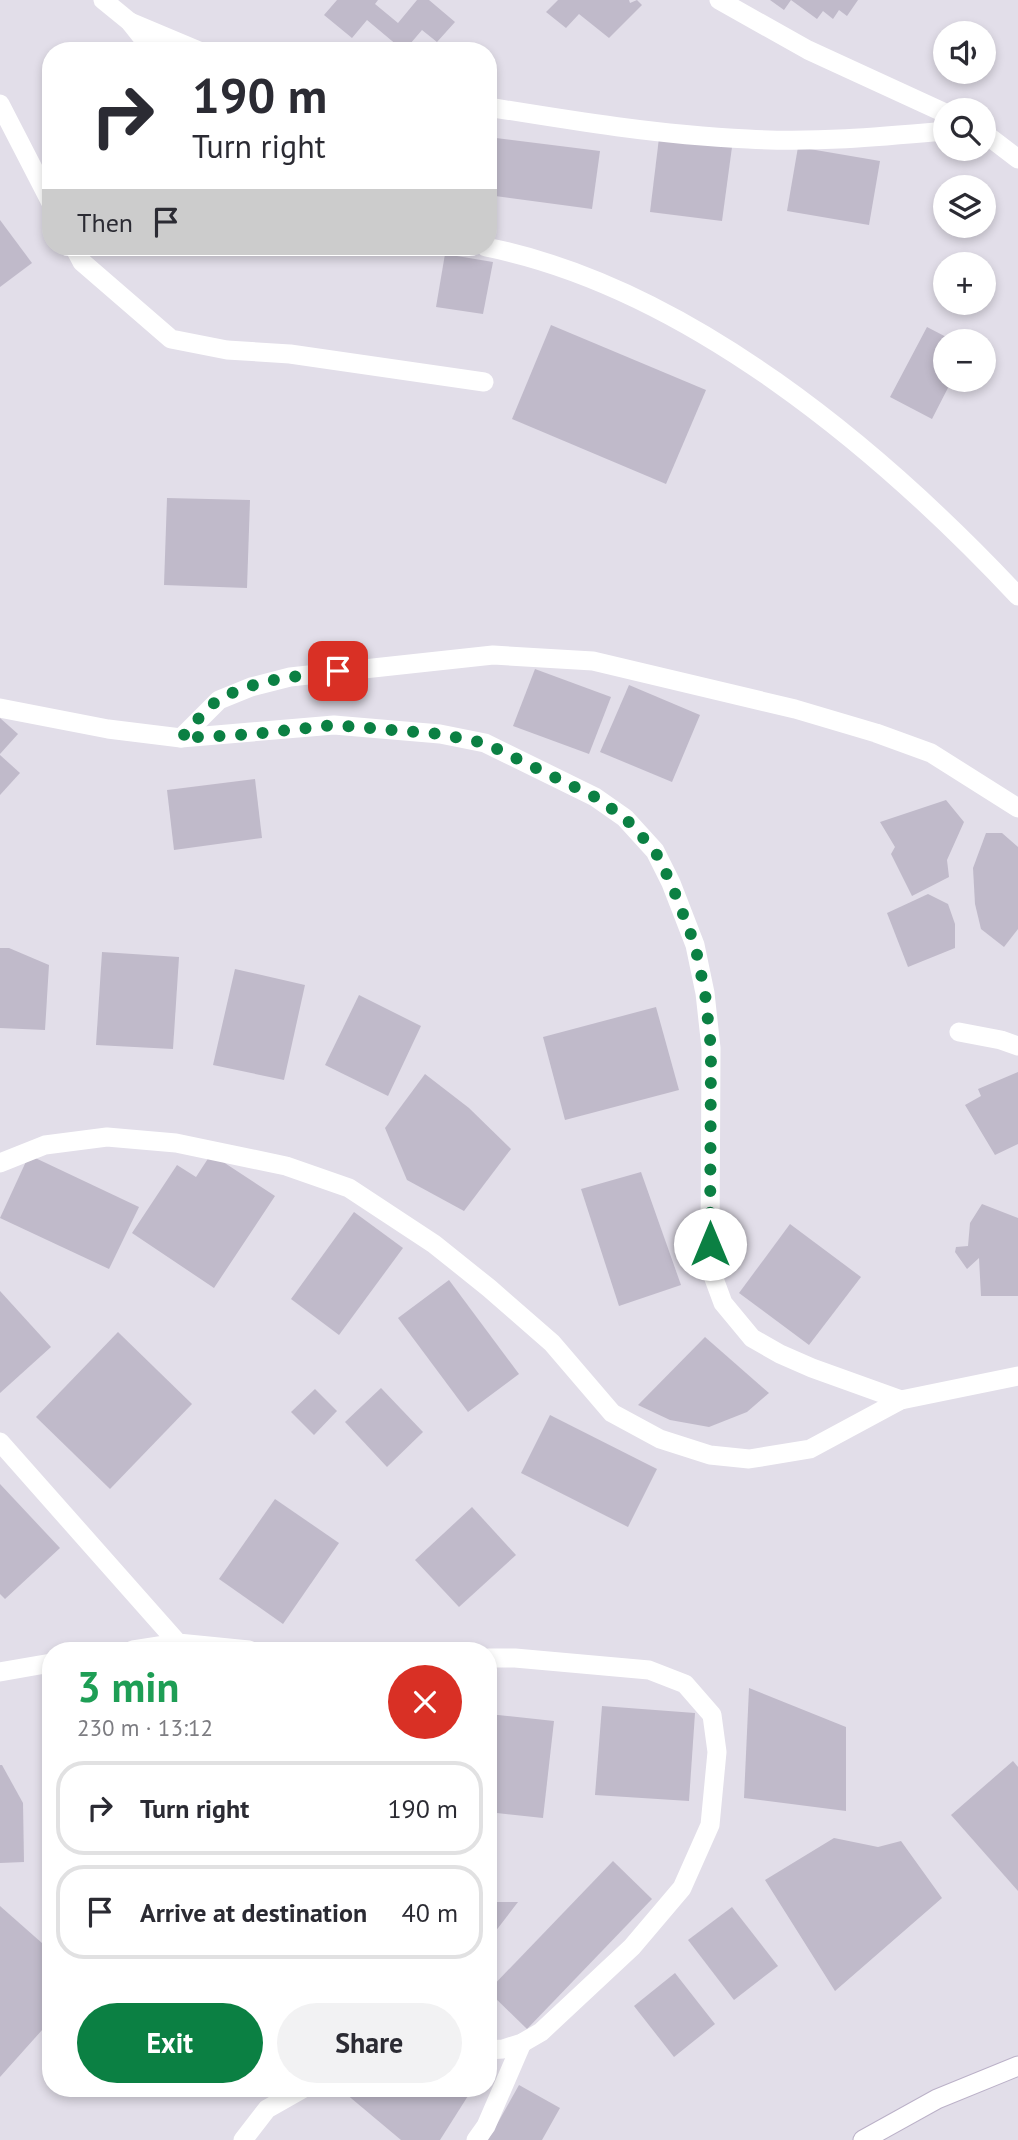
<!DOCTYPE html>
<meta charset="utf-8">
<style>
:root{--surface:#fff;--page:#f2f2f3;--text:#2b2b33;--muted:#7c7c81;--line:#e1e1e2;--accent:#0b8043}
body{margin:0;font-family:"PT Sans",sans-serif;background:var(--page);color:var(--text);height:100vh;display:flex;flex-direction:column;font-size:26px;white-space:nowrap}
*{box-sizing:border-box;margin:0}
p{font-size:23px;color:var(--muted)}
.icon{flex:none;width:38px;height:38px;fill:none;stroke:currentColor;stroke-width:2;stroke-linecap:round;stroke-linejoin:round}
.map{position:relative;flex:1;overflow:hidden}
.side{position:absolute;left:42px;top:1642px;width:455px;height:455px;display:flex;flex-direction:column;background:var(--surface);border-radius:28px;box-shadow:0 4px 10px #0003}
.side>*{flex:none}
.banner{position:absolute;left:42px;top:42px;width:455px;height:214px;border-radius:28px;box-shadow:0 4px 10px #0003;background:#fff;color:var(--text);overflow:hidden}
.controls{position:absolute;left:933px;top:21px;display:grid;gap:14px}
.controls a{display:grid;place-items:center;width:63px;height:63px;border-radius:50%;background:var(--surface);box-shadow:0 4px 10px #0003;font-size:35px}
.pin{position:absolute;display:grid;place-items:center;width:60px;height:60px;color:#fff;margin:-30px;border-radius:14px;box-shadow:0 4px 10px #0006}
.me{position:absolute;width:77px;margin:-38px;rotate:0deg;stroke-linejoin:round;filter:drop-shadow(0 0 5px #0008)}
.turn{display:flex;align-items:center;gap:24px;height:147px;padding:0 35px;font-size:32px}
.turn .icon{width:91px;height:91px;stroke-width:2.5}
.turn b{display:block;font-size:49px;line-height:60px}
.then{display:flex;align-items:center;height:66px;padding:0 35px;background:#0003;gap:14px;font-size:26px}
.round{display:grid;place-items:center;flex:none;width:74px;height:74px;border-radius:37px;background:var(--page)}
.head{display:flex;align-items:center;justify-content:space-between;height:119px;padding:0 35px}
h1{font-size:42px;font-weight:700;line-height:52px;color:#1e9e55}
.cta{display:flex;gap:14px;margin-top:auto;padding:14px 35px}
.cta a{flex:1;height:80px;border-radius:42px;background:var(--accent);color:#fff;font-size:28px;font-weight:700;line-height:80px;text-align:center}
.cta a+a{background:var(--page);color:var(--text)}
ul{padding:0;list-style:none}
li{display:flex;align-items:center;gap:21px;height:94px;margin:0 14px 10px;padding:0 21px;border:4px solid var(--line);border-radius:28px}
li div{flex:1}
li b{display:block;font-size:26px}
li em{font-style:normal}
.map>svg:first-child{display:block}
.building{fill:#c0baca}
.lines{fill:none;stroke-linecap:round;stroke-linejoin:round}
.secondary-casing{stroke:#bbb1c8;stroke-width:21}
.minor{stroke:#fff;stroke-width:19}
.tertiary{stroke:#fff;stroke-width:19}
.secondary{stroke:#fff;stroke-width:19}
.route{stroke:#0b8043;stroke-width:12;stroke-dasharray:0 21.6}
</style>
<div class="map">
<svg width="1018" height="2140" viewBox="0 0 1018 2140">
<rect width="100%" height="100%" fill="#e2dee9"/>
<g class="building">
<path d="M337,0h41l-3,4 23,19 19,-23h12l26,22 -18,20 -15,-12 -18,21 -37,-31 -15,18 -28,-23z"/>
<path d="M558,0h71l1,3 7,-3 5,5 -33,33 -30,-24 -13,14 -20,-16z"/>
<path d="M770,0h88l-11,16 -8,-6 -6,9 -10,-8 -6,8 -26,-19 -7,10z"/>
<path d="M488,137l112,14 -8,58 -104,-14z"/>
<path d="M659,138l73,9 -10,74 -72,-9z"/>
<path d="M798,147l82,14 -11,64 -82,-14z"/>
<path d="M0,220l32,43 -32,24z"/>
<path d="M445,254l48,8 -10,52 -47,-7z"/>
<path d="M551,325l155,65 -40,94 -154,-65z"/>
<path d="M927,327l27,14h-9v39h7l-20,39 -42,-22z"/>
<path d="M167,498l83,2 -3,88 -83,-3z"/>
<path d="M535,669l76,28 -22,57 -76,-28z"/>
<path d="M629,685l71,30 -28,67 -72,-30z"/>
<path d="M0,718l18,16 -18,20z"/>
<path d="M0,755l20,18 -20,22z"/>
<path d="M255,779l7,59 -88,12 -7,-60z"/>
<path d="M946,800l18,22 -17,38 2,17 -37,19 -21,-42 4,-7 -15,-25z"/>
<path d="M986,833h16l16,14v82l-14,18 -23,-18 -6,-25 -2,-36z"/>
<path d="M928,894l20,10 7,20v24l-47,19 -21,-54z"/>
<path d="M0,948h9l40,17 -4,65 -45,-2z"/>
<path d="M102,952l77,5 -6,92 -77,-4z"/>
<path d="M235,969l70,16 -21,95 -71,-15z"/>
<path d="M359,995l62,31 -33,70 -63,-31z"/>
<path d="M656,1007l23,83 -114,30 -22,-83z"/>
<path d="M1018,1072v72l-23,11 -30,-50 16,-9 -3,-7z"/>
<path d="M425,1074l44,34 42,41 -47,62 -57,-31 -22,-52z"/>
<path d="M211,1154l64,42 -61,92 -82,-55 45,-68 19,12z"/>
<path d="M29,1155l110,52 -30,62 -109,-51z"/>
<path d="M641,1172l40,113 -62,21 -38,-117z"/>
<path d="M982,1204l36,14v78h-37l-2,-38 -12,11 -12,-17 1,-5 12,-1 2,-23z"/>
<path d="M354,1212l49,36 -64,87 -48,-36z"/>
<path d="M790,1224l71,53 -52,68 -70,-52z"/>
<path d="M449,1280l70,94 -51,38 -70,-94z"/>
<path d="M0,1291l51,56 -51,46z"/>
<path d="M118,1332l74,72 -82,85 -74,-72z"/>
<path d="M705,1337l64,56 -22,19 -38,15 -39,-7 -32,-15z"/>
<path d="M381,1388l42,44 -36,35 -42,-45z"/>
<path d="M315,1389l22,22 -23,24 -23,-23z"/>
<path d="M550,1415l107,54 -29,58 -107,-54z"/>
<path d="M0,1484l60,64 -55,51 -5,-5z"/>
<path d="M275,1499l64,44 -56,81 -64,-45z"/>
<path d="M472,1507l44,48 -57,52 -44,-47z"/>
<path d="M749,1688l97,39v84l-102,-13z"/>
<path d="M602,1706l93,7 -6,88 -94,-6z"/>
<path d="M488,1714l66,7 -11,97 -55,-6z"/>
<path d="M1013,1761l5,6v124l-67,-76z"/>
<path d="M0,1765h2l21,38 1,59 -24,1z"/>
<path d="M834,1838l44,9 23,-6 41,57 -107,93 -70,-111z"/>
<path d="M613,1861l39,38 -125,130 -39,-38z"/>
<path d="M488,1902h30l-30,39z"/>
<path d="M0,1906l51,45v69l-51,57z"/>
<path d="M732,1907l46,59 -44,34 -46,-60z"/>
<path d="M675,1973l40,51 -41,33 -40,-51z"/>
<path d="M519,2085l41,23 -18,32h-54z"/>
<path d="M339,2088h134l-33,52h-39z"/>
</g>
<g class="lines">
<g class="secondary-casing">
<path id="secondary" d="M863,2140l74,-41 81,-33"/>
</g>
<g class="minor">
<path d="M103,0l27,22 23,29"/>
<path d="M130,22l69,29"/>
<path d="M0,104l51,99"/>
<path d="M488,107c86,14 172,28 260,32 66,4 131,-2 197,-8"/>
<path d="M74,247l8,15 89,77 56,11 63,4 194,28"/>
<path d="M486,247c201,40 394,202 532,349"/>
<path d="M0,708l108,21 73,9 153,-13 106,9 45,9 110,54 30,21 30,33 16,32 24,62 10,48 6,55 -1,196 3,32 10,27 29,35 28,16 32,14 89,32"/>
<path d="M181,738l38,-38 32,-13 39,-10 203,-22 100,6 202,48 81,24 55,20 87,55"/>
<path d="M959,1032l42,8 17,6"/>
<path d="M133,1650l45,-7"/>
<path d="M0,1672l51,-9"/>
<path d="M476,2140l10,-14 36,-83"/>
</g>
<g class="tertiary">
<path d="M719,0l89,50 137,63"/>
<path d="M984,133l34,26"/>
<path d="M0,1163l45,-18 62,-8 69,6 110,23 63,22 85,56 55,44 63,55 60,70 48,26 50,16 39,4 61,-10 91,-49 117,-24"/>
<path d="M0,1442l178,201 71,7"/>
<path d="M488,1658h27l134,12 36,14 27,31 5,37 -7,73 -28,63 -50,59 -91,85 -19,11 -19,6 -15,1"/>
<path d="M243,2140l24,-31 37,-21"/>
</g>
<use href="#secondary" class="secondary"/>
</g>
<g class="lines">
<path class="route" d="M338,671c-39,5 -83,8 -118,28 -14,8 -27,27 -39,39l73,-4 80,-9 106,9 45,9 110,54 30,21 30,33 16,32 24,62 10,48 6,55 -1,196"/>
</g>
</svg>
<div class="controls">
<a><svg class="icon" aria-label="sound" viewBox="0 0 24 24"><path d="M4 9h4l5-4v14l-5-4H4zM17 9q2 3 0 6"/></svg></a>
<a><svg class="icon" aria-label="search" viewBox="0 0 24 24"><circle cx="10" cy="10" r="6"/><path d="M15 15l6 6"/></svg></a>
<a><svg class="icon" aria-label="layers" viewBox="0 0 24 24"><path d="M12 4l9 5-9 5-9-5zM3 14l9 5 9-5"/></svg></a>
<a>+</a>
<a>−</a>
</div>
<div class="pin" style="left:338px;top:671px;background:#d93025"><svg class="icon" aria-label="arrive" viewBox="0 0 24 24"><path d="M6 21V4h12l-3 4 3 4H6"/></svg></div>
<svg class="me" style="left:710px;top:1244px" viewBox="-20 -20 40 40"><circle r="19" fill="#fff"/><path d="M0-13L10 11 0 6-10 11z" fill="#0b8043"/></svg>
<div class="banner">
<div class="turn"><svg class="icon" aria-label="right" viewBox="0 0 24 24"><path d="M7 20v-9h11M14 6l5 5-5 5"/></svg><div><b>190 m</b>Turn right</div></div>
<div class="then">Then<svg class="icon" aria-label="arrive" viewBox="0 0 24 24"><path d="M6 21V4h12l-3 4 3 4H6"/></svg></div>
</div>
<section class="side">
<div class="head"><div><h1>3 min</h1><p>230 m · 13:12</p></div><a class="round" style="background:#d93025;color:#fff"><svg class="icon" aria-label="close" viewBox="0 0 24 24"><path d="M6 6l12 12M18 6L6 18"/></svg></a></div>
<ul>
<li><svg class="icon" aria-label="right" viewBox="0 0 24 24"><path d="M7 20v-9h11M14 6l5 5-5 5"/></svg><div><b>Turn right</b></div><em>190 m</em></li>
<li><svg class="icon" aria-label="arrive" viewBox="0 0 24 24"><path d="M6 21V4h12l-3 4 3 4H6"/></svg><div><b>Arrive at destination</b></div><em>40 m</em></li>
</ul>
<div class="cta"><a>Exit</a><a>Share</a></div>
</section>
</div>
